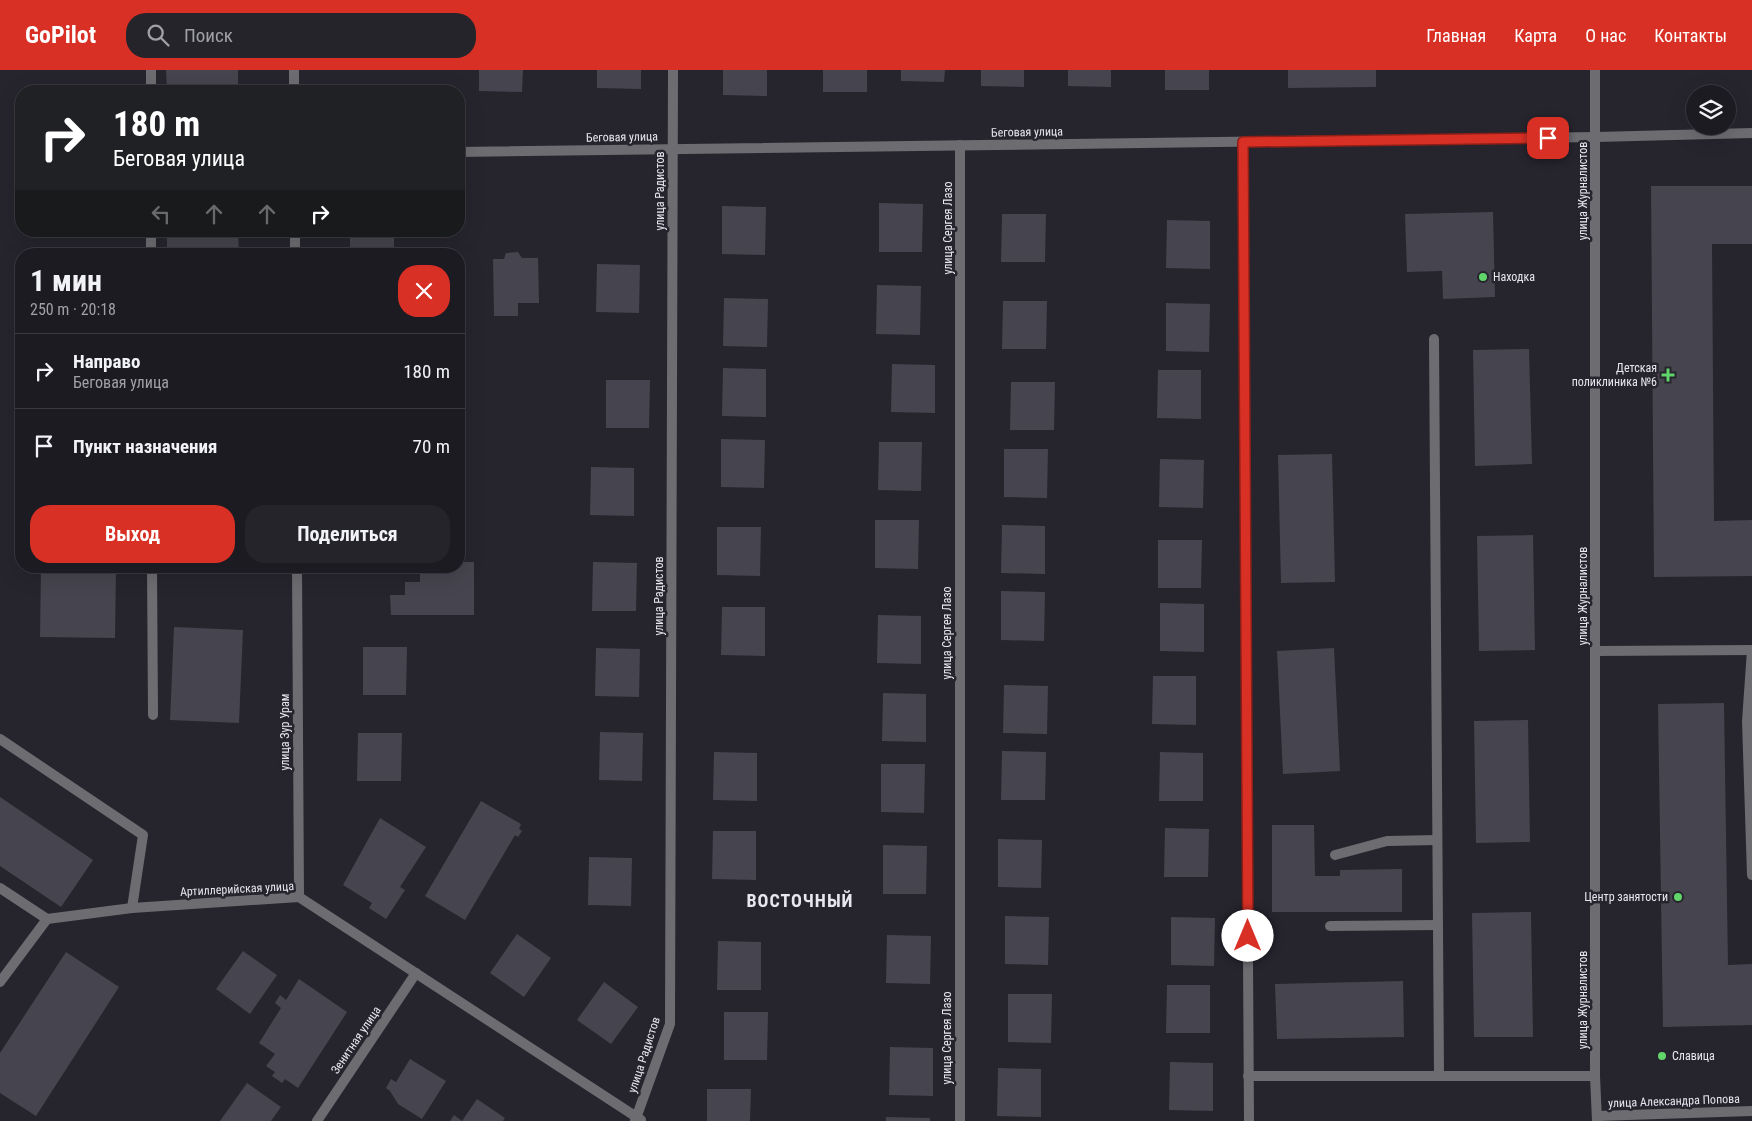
<!DOCTYPE html>
<html lang="ru">
<meta charset="utf-8">
<style>
:root{--surface:#1c1b22;--page:#25242a;--text:#f1f3f6;--muted:#a0a1a5;--line:#3a3940;--accent:#d93025}
body{margin:0;font-family:"Roboto Condensed",sans-serif;background:var(--page);color:var(--text);height:100vh;display:flex;flex-direction:column;font-size:19px;white-space:nowrap}
*{box-sizing:border-box;margin:0}
p{font-size:16px;color:var(--muted)}
.icon{flex:none;width:28px;height:28px;fill:none;stroke:currentColor;stroke-width:2;stroke-linecap:round;stroke-linejoin:round}
.map{position:relative;flex:1;overflow:hidden}
.side{position:absolute;left:15px;top:178px;width:450px;height:325px;display:flex;flex-direction:column;background:var(--surface);border-radius:20px;box-shadow:0 5px 20px #0002,0 0 0 1px var(--line)}
.side>*{flex:none}
.top-card{position:absolute;left:15px;top:15px;width:450px;height:152px;border-radius:20px;box-shadow:0 5px 20px #0002,0 0 0 1px var(--line);background:#202124;color:#fff;overflow:hidden}
.fabs{position:absolute;left:1686px;top:15px;display:grid;gap:10px}
.fabs a{display:grid;place-items:center;width:50px;height:50px;border-radius:50%;background:var(--surface);box-shadow:0 5px 20px #0002,0 0 0 1px var(--line);font-size:25px}
.pin{position:absolute;display:grid;place-items:center;width:42px;height:42px;color:#fff;margin:-21px;border-radius:10px;box-shadow:0 2px 8px #0006}
.me{position:absolute;width:55px;margin:-28px;rotate:0deg;stroke-linejoin:round;filter:drop-shadow(0 0 4px #0008)}
.turn{display:flex;align-items:center;gap:18px;height:105px;padding:0 15px;font-size:22px}
.turn .icon{width:65px;height:65px;stroke-width:2.5}
.turn b{display:block;font-size:35px;line-height:42px}
.lanes{display:flex;align-items:center;height:48px;padding:0 15px;background:#0003;justify-content:center;gap:25px;direction:ltr}
.lanes .off{opacity:.35}
.round{display:grid;place-items:center;flex:none;width:52px;height:52px;border-radius:20px;background:var(--page)}
.headline{display:flex;align-items:center;justify-content:space-between;height:85px;padding:0 15px}
h1{font-size:30px;font-weight:700;line-height:38px}
.primary-button{display:flex;gap:10px;margin-top:auto;padding:10px 15px}
.primary-button a{flex:1;height:58px;border-radius:20px;background:var(--accent);color:#fff;font-size:20px;font-weight:700;line-height:58px;text-align:center}
.primary-button a+a{background:var(--page);color:var(--text)}
ul{padding:0;list-style:none}
li{display:flex;align-items:center;gap:15px;height:75px;padding:0 15px;border-top:1px solid var(--line)}
li div{flex:1}
li b{display:block;font-size:19px}
li em{font-style:normal}
header{display:flex;align-items:center;gap:30px;box-sizing:border-box;height:70px;padding:0 25px;background:var(--accent);color:#fff}
header strong{font-size:24px}
nav{display:flex;gap:28px;margin-inline-start:auto;font-size:18px}
.search{width:350px;height:45px;background:var(--page);display:flex;align-items:center;gap:12px;box-sizing:border-box;padding:0 18px;border-radius:20px;color:var(--muted);font-size:19px}
.map>svg:first-child{display:block}
.building{fill:#46444e}
.lines{fill:none;stroke-linecap:round;stroke-linejoin:round}
.service{stroke:#6d6c71;stroke-width:10}
.minor{stroke:#6d6c71;stroke-width:10}
.tertiary{stroke:#6d6c71;stroke-width:10}
.route-casing{stroke:#8d1f18;stroke-width:12}
.route{stroke:#d93025;stroke-width:9}
.poi-dot{fill:#61d46a;stroke:#26242d;stroke-width:2}
.labels{text-anchor:middle;dominant-baseline:central;stroke-width:5;stroke-linejoin:round;paint-order:stroke}
.street-label{font-size:12px;fill:#e8e7ed;stroke:#26242d}
.poi-label{font-size:12px;fill:#e8e7ed;stroke:#26242d;text-anchor:start}
.district-label{font-size:18px;font-weight:bold;letter-spacing:1px;fill:#e8e7ed;stroke:#26242d}
</style>
<header>
<strong>GoPilot</strong>
<div class="search"><svg class="icon" aria-label="search" viewBox="0 0 24 24"><circle cx="10" cy="10" r="6"/><path d="M15 15l6 6"/></svg>Поиск</div>
<nav><a>Главная</a><a>Карта</a><a>О нас</a><a>Контакты</a></nav>
</header>
<div class="map">
<svg width="1752" height="1051" viewBox="0 0 1752 1051">
<rect width="100%" height="100%" fill="#26242d"/>
<g class="building">
<path d="M166,0h72v21h-71z"/>
<path d="M479,0h44l-1,22 -43,-1z"/>
<path d="M597,0h44v19l-44,-1z"/>
<path d="M723,0h44v26l-44,-1z"/>
<rect x="823" y="0" width="44" height="22"/>
<path d="M901,0h44l-1,12 -43,-1z"/>
<path d="M981,0h43v17l-43,-1z"/>
<path d="M1068,0h43v17l-43,-1z"/>
<rect x="1165" y="0" width="44" height="20"/>
<path d="M1288,0h88v17l-88,1z"/>
<path d="M1651,116h101v58h-40l2,277 38,-1v56l-98,1z"/>
<path d="M879,133l44,1 -1,48h-43z"/>
<path d="M722,136l44,1 -1,48 -43,-1z"/>
<path d="M1493,142l2,85 -52,2 -1,-28 -35,1 -2,-58z"/>
<path d="M1002,144h44l-1,48h-44z"/>
<path d="M1167,150l43,1v48l-44,-1z"/>
<path d="M167,161h71l1,23h-72z"/>
<path d="M350,161h44v19l-44,-1z"/>
<path d="M518,182l4,6h16l1,45h-21v13h-24l-1,-57h11l2,-6z"/>
<path d="M597,194l43,1 -1,48 -43,-1z"/>
<path d="M877,215l44,1 -1,49 -44,-1z"/>
<path d="M724,228l44,1 -1,48 -44,-1z"/>
<path d="M1003,231h44l-1,48h-44z"/>
<path d="M1166,233l44,1 -1,48 -43,-1z"/>
<path d="M1529,279l3,115 -57,2 -2,-116z"/>
<path d="M892,294l43,1v48l-44,-1z"/>
<path d="M723,298l43,1v48l-44,-1z"/>
<path d="M1158,300h43v49l-44,-1z"/>
<path d="M606,310h44l-1,48h-43z"/>
<path d="M1011,312h44l-1,48h-44z"/>
<path d="M721,369l44,1 -1,48 -43,-1z"/>
<path d="M879,372h43l-1,49 -43,-1z"/>
<path d="M1004,379h44l-1,49 -43,-1z"/>
<path d="M1332,384l3,128 -54,1 -3,-128z"/>
<path d="M1160,389l44,1 -1,48 -44,-1z"/>
<path d="M591,397l43,1v48l-44,-1z"/>
<path d="M875,450h44l-1,49 -43,-1z"/>
<path d="M1002,455l43,1v48l-44,-1z"/>
<path d="M717,457h44l-1,49 -43,-1z"/>
<path d="M1533,465l2,115 -56,1 -2,-115z"/>
<path d="M1158,470h44l-1,48h-43z"/>
<path d="M459,492h15v53h-83l-1,-20h15v-13h15v-16h39z"/>
<path d="M593,492l44,1 -1,48h-44z"/>
<path d="M41,496h75l-1,72 -75,-1z"/>
<path d="M1001,521l44,1 -1,49 -43,-1z"/>
<path d="M1160,533l44,1v48l-44,-1z"/>
<path d="M722,537h43v49l-44,-1z"/>
<path d="M878,545l43,1v48l-44,-1z"/>
<path d="M174,557l69,3 -4,93 -69,-3z"/>
<path d="M363,577h44l-1,48h-43z"/>
<path d="M596,578l44,1 -1,48 -44,-1z"/>
<path d="M1334,578l6,123 -57,3 -6,-123z"/>
<path d="M1153,606h43v49l-44,-1z"/>
<path d="M1004,615l44,1 -1,48 -44,-1z"/>
<path d="M883,623l43,1v48l-44,-1z"/>
<path d="M1724,633l4,262 24,-1v61l-89,2 -5,-323z"/>
<path d="M1528,650l2,122 -54,1 -2,-122z"/>
<path d="M600,662l43,1 -1,48 -43,-1z"/>
<path d="M358,663h44l-1,48h-44z"/>
<path d="M1002,681l44,1 -1,48h-44z"/>
<path d="M714,682l43,1v48l-44,-1z"/>
<path d="M1160,682l43,1v48h-44z"/>
<path d="M881,694h44l-1,49 -43,-1z"/>
<path d="M0,727l93,63 -32,47 -61,-41z"/>
<path d="M481,731l40,23 -2,5 3,2 -4,6 -3,-2 -50,85 -40,-24z"/>
<path d="M380,748l46,29 -26,40 5,3 -19,29 -17,-11 3,-5 -29,-18z"/>
<path d="M1272,755h42l1,51h25v-6l62,-1v43h-130z"/>
<path d="M1165,758l44,1 -1,48h-44z"/>
<path d="M713,761h43v49l-44,-1z"/>
<path d="M998,769l44,1 -1,48 -43,-1z"/>
<path d="M883,775l44,1 -1,48h-43z"/>
<path d="M589,787l43,1 -1,48 -43,-1z"/>
<path d="M1531,842l2,125h-59l-2,-124z"/>
<path d="M1005,846l44,1 -1,48 -43,-1z"/>
<path d="M1171,847l44,1 -1,48 -43,-1z"/>
<path d="M517,864l34,24 -27,39 -34,-24z"/>
<path d="M887,865l44,1 -1,48 -44,-1z"/>
<path d="M718,871l43,1v48h-44z"/>
<path d="M243,881l34,24 -27,39 -34,-25z"/>
<path d="M66,882l53,35 -83,129 -36,-23v-40z"/>
<path d="M299,909l48,33 -49,76 -13,-9 -3,4 -10,-7 3,-4 -9,-6 9,-12 -16,-11 22,-35 -6,-5 5,-8 6,5z"/>
<path d="M1403,911l1,56 -127,2 -2,-55z"/>
<path d="M604,912l34,25 -27,37 -34,-24z"/>
<path d="M1167,915h43v48h-44z"/>
<path d="M1008,924h44l-1,49 -43,-1z"/>
<path d="M724,942h44l-1,48h-43z"/>
<path d="M890,977l43,1v48l-44,-1z"/>
<path d="M410,989l36,22 -24,38 -24,-15 -8,-13 -4,-3 5,-9 5,3z"/>
<path d="M1170,992l43,1v48l-44,-1z"/>
<path d="M998,998l43,1v48l-44,-1z"/>
<path d="M247,1013l34,24 -10,14h-51z"/>
<path d="M707,1019h44l-1,32h-43z"/>
<path d="M477,1029l28,19 -2,3h-53l4,-6 8,6z"/>
<path d="M886,1047l44,1v3h-44z"/>
</g>
<g class="lines">
<g class="service">
<path d="M151,21v-21"/>
<path d="M1596,67l156,-4"/>
<path d="M151,161v23"/>
<path d="M1434,269l5,737"/>
<path d="M152,496l1,149"/>
<path d="M1752,580l-5,71 5,154"/>
<path d="M1596,581l156,-1"/>
<path d="M1335,785l52,-14 50,-1"/>
<path d="M0,818l47,31 -47,63"/>
<path d="M47,849l85,-11"/>
<path d="M1330,856l108,-1"/>
<path d="M1248,1006h347"/>
</g>
<g class="minor">
<path d="M294,0v21"/>
<path d="M1243,72l6,979"/>
<path d="M459,82l1137,-15"/>
<path d="M295,161v23"/>
<path d="M297,496l2,331"/>
<path d="M0,669l143,96 -11,73 167,-11 342,223"/>
<path d="M1597,1046l155,-5"/>
<path d="M317,1051l99,-148"/>
<path d="M635,1051l35,-97 3,-954"/>
<path d="M960,1051v-976"/>
</g>
<path class="tertiary" d="M1595,0v1006l2,45"/>
</g>
<g class="lines">
<g class="route-casing">
<path id="route" d="M1248,866l-5,-794 305,-4"/>
</g>
<use href="#route" class="route"/>
</g>
<g class="poi-dot">
<circle cx="1483" cy="207" r="5"/>
<path d="M1665.5 297.5h5v5h5v5h-5v5h-5v-5h-5v-5h5z"/>
<circle cx="1678" cy="827" r="5"/>
<circle cx="1662" cy="986" r="5"/>
</g>
<g class="labels">
<g class="street-label">
<text transform="translate(1027 62) rotate(-1)">Беговая улица</text>
<text transform="translate(622 67) rotate(-1)">Беговая улица</text>
<text transform="translate(660 121) rotate(-90)">улица Радистов</text>
<text transform="translate(1583 121) rotate(-90)">улица Журналистов</text>
<text transform="translate(948 158) rotate(-90)">улица Сергея Лазо</text>
<text transform="translate(659 526) rotate(-90)">улица Радистов</text>
<text transform="translate(1583 526) rotate(-90)">улица Журналистов</text>
<text transform="translate(947 563) rotate(-90)">улица Сергея Лазо</text>
<text transform="translate(285 662) rotate(-90)">улица Зур Урам</text>
<text transform="translate(237 819) rotate(-3)">Артиллерийская улица</text>
<text transform="translate(1583 930) rotate(-90)">улица Журналистов</text>
<text transform="translate(947 968) rotate(-90)">улица Сергея Лазо</text>
<text transform="translate(356 970) rotate(-56)">Зенитная улица</text>
<text transform="translate(644 985) rotate(-72)">улица Радистов</text>
<text transform="translate(1674 1031) rotate(-2)">улица Александра Попова</text>
</g>
<g class="poi-label">
<text x="1493" y="207">Находка</text>
<text x="1657" y="298" text-anchor="end">Детская<tspan x="1657" dy="14">поликлиника №6</tspan></text>
<text x="1668" y="827" text-anchor="end">Центр занятости</text>
<text x="1672" y="986">Славица</text>
</g>
<g class="district-label">
<text x="800" y="830">ВОСТОЧНЫЙ</text>
</g>
</g>
</svg>
<div class="fabs">
<a><svg class="icon" aria-label="layers" viewBox="0 0 24 24"><path d="M12 4l9 5-9 5-9-5zM3 14l9 5 9-5"/></svg></a>
</div>
<div class="pin" style="left:1548px;top:68px;background:#d93025"><svg class="icon" aria-label="arrive" viewBox="0 0 24 24"><path d="M6 21V4h12l-3 4 3 4H6"/></svg></div>
<svg class="me" style="left:1248px;top:866px" viewBox="-20 -20 40 40"><circle r="19" fill="#fff"/><path d="M0-13L10 11 0 6-10 11z" fill="#d93025"/></svg>
<div class="top-card">
<div class="turn"><svg class="icon" aria-label="right" viewBox="0 0 24 24"><path d="M7 20v-9h11M14 6l5 5-5 5"/></svg><div><b>180 m</b>Беговая улица</div></div>
<div class="lanes"><svg class="icon off" aria-label="left" viewBox="0 0 24 24"><path d="M17 20v-9H6M10 6l-5 5 5 5"/></svg><svg class="icon off" aria-label="ahead" viewBox="0 0 24 24"><path d="M12 20V5M6 11l6-6 6 6"/></svg><svg class="icon off" aria-label="ahead" viewBox="0 0 24 24"><path d="M12 20V5M6 11l6-6 6 6"/></svg><svg class="icon" aria-label="right" viewBox="0 0 24 24"><path d="M7 20v-9h11M14 6l5 5-5 5"/></svg></div>
</div>
<section class="side">
<div class="headline"><div><h1>1 мин</h1><p>250 m · 20:18</p></div><a class="round" style="background:#d93025;color:#fff"><svg class="icon" aria-label="close" viewBox="0 0 24 24"><path d="M6 6l12 12M18 6L6 18"/></svg></a></div>
<ul>
<li><svg class="icon" aria-label="right" viewBox="0 0 24 24"><path d="M7 20v-9h11M14 6l5 5-5 5"/></svg><div><b>Направо</b><p>Беговая улица</p></div><em>180 m</em></li>
<li><svg class="icon" aria-label="arrive" viewBox="0 0 24 24"><path d="M6 21V4h12l-3 4 3 4H6"/></svg><div><b>Пункт назначения</b></div><em>70 m</em></li>
</ul>
<div class="primary-button"><a>Выход</a><a>Поделиться</a></div>
</section>
</div>
